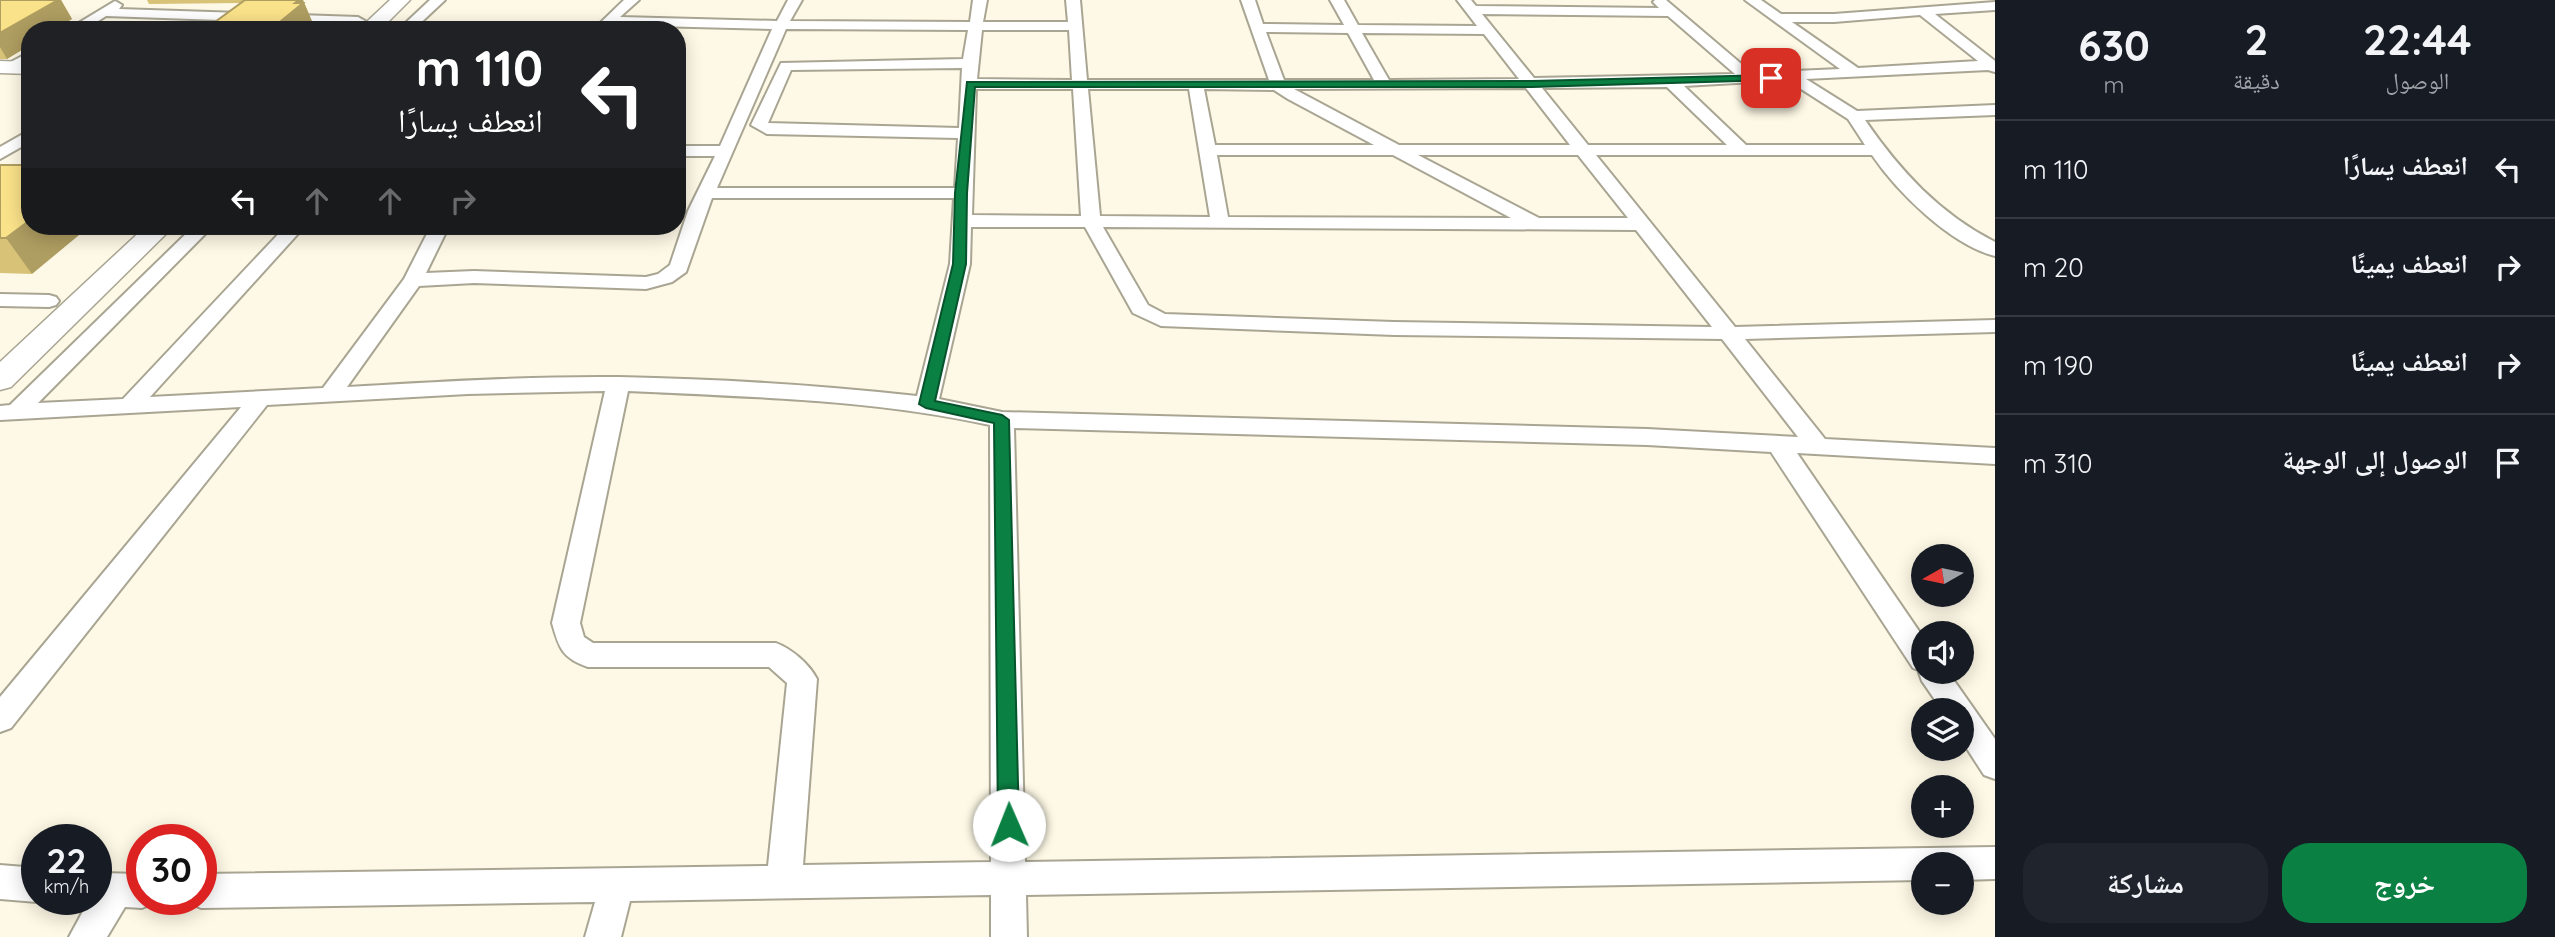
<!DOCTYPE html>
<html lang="ar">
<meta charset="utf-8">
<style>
:root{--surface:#171b24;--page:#20242c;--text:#f1f3f6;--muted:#9ea1a6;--line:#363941;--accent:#0b8043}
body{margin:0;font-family:Quicksand,"Noto Naskh Arabic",sans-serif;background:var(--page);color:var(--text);direction:rtl;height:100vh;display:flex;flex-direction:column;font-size:26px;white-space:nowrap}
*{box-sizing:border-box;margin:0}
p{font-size:23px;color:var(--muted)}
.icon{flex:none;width:38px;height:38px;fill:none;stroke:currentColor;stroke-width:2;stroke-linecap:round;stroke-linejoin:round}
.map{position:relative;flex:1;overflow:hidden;direction:ltr}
.sheet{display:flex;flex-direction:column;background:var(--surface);width:560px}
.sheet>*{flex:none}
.hud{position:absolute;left:21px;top:21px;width:665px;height:214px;border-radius:28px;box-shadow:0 4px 18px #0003;direction:rtl;background:#202124;color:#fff;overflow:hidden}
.needle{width:46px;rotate:261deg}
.tools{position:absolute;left:1911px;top:544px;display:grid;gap:14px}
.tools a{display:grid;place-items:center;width:63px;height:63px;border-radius:50%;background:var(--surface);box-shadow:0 4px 18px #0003;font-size:35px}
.speed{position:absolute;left:21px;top:824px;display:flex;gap:14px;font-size:35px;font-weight:700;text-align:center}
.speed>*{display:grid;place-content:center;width:91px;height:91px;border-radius:50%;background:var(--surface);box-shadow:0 4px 18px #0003;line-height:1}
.speed small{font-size:18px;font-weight:400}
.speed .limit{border:10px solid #d22;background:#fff;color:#111}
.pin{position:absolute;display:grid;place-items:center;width:60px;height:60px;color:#fff;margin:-30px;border-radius:14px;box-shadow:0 4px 10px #0006}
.me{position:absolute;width:77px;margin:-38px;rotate:359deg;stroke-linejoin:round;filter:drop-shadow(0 0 5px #0008)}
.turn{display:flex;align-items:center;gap:24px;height:147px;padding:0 28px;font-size:32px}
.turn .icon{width:91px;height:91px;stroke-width:2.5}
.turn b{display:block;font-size:49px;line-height:60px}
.lanes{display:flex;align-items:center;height:66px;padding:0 28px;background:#0003;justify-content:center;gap:35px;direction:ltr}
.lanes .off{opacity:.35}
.eta{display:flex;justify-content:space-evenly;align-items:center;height:119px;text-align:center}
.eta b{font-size:42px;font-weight:700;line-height:49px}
.primary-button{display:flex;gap:14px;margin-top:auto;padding:14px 28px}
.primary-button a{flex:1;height:80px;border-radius:28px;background:var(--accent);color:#fff;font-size:28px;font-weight:700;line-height:80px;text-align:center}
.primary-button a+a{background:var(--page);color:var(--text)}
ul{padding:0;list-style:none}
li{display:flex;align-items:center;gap:21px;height:98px;padding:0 28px;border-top:2px solid var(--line)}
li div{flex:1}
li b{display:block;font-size:26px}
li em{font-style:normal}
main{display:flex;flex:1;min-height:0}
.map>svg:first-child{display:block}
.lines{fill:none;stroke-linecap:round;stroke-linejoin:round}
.minor-casing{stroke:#a9a593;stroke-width:4}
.secondary-casing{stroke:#a9a593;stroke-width:3}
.minor{fill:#fff;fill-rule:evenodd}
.secondary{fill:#fff;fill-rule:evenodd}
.wall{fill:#d7c277}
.shaded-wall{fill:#af9e61}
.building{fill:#fae28a;stroke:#af9e61;stroke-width:2}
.route{fill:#0b8043;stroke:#07532c;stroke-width:2}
</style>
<main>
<section class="sheet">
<div class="eta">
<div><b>22:44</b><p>الوصول</p></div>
<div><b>2</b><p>دقيقة</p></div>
<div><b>630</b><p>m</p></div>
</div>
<ul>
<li><svg class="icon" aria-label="left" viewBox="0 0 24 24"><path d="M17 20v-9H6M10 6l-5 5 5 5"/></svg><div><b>انعطف يسارًا</b></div><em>110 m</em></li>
<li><svg class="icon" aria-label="right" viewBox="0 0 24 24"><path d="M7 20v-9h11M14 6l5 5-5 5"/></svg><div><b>انعطف يمينًا</b></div><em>20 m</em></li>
<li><svg class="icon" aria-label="right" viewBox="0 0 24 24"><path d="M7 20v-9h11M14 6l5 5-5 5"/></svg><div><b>انعطف يمينًا</b></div><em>190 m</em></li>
<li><svg class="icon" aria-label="arrive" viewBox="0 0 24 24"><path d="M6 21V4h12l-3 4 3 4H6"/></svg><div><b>الوصول إلى الوجهة</b></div><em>310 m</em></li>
</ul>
<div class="primary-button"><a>خروج</a><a>مشاركة</a></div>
</section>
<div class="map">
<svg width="1995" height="937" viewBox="0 0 1995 937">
<rect width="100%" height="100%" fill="#fef9e6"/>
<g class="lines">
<g class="minor-casing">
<g id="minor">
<path d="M430,0h15l-32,30h-15z"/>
<path d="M624,0h15l-19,17 157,4 11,-21h14l-12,21 180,1 3,-22h14l-4,22h85l-2,-22h14l7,80h182l-28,-80h14l8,24 81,1 -14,-25h14l14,25 119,1 -20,-26h14l5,6 183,2 -6,-6 2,-2h11l86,73 88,-4 -95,-69h16l20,14h53l161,-12v8l-60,4 60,47v11l-7,-2 -182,9 51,32 138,-6v10l-130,5c35,51 75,94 130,122v14c-44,-11 -98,-64 -123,-101h-276l139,172 260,-7v12l-250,7 80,100 170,9v16l-198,-11 126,184v35h25l47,67v40l-11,-4 -22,-34v-31h-20l-20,-29 -4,-11 -5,-2 -142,-216 -124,-7 -633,-17 11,434 970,-15v32l-33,1v-16h-39v16l-897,15 1,42h-36v-42l-361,6 -9,36h-36l10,-35 -394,6 -12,-5 -2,-3h14v-26l567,-8 19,-183 -18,-16h-181c-26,-9 -29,-19 -36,-44l53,-232 -137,3 -201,11 -256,323 -11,4v-35l241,-290 -241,13v-14l10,-1 184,-179h19l-175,177 85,-4 163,-173h19l-155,171 173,-9 81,-109 27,-53h18l-23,47 48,-2 172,6 12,-3 12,-9 18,-54 27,-55h-38v-10h43l52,-117 -160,-4 -4,5h-15zM1482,14l186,2 67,58 -201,4zM1920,15l58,46 -120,7 -66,-46h42zM786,29l182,1 -5,29 -182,4 -30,62 16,9 191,4 -3,50h-238zM982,30h87l3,50 -95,-1zM1266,32l82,1 26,47h-90zM1362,33l122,1 35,45 -130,1zM962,68l-3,60 -191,-5 23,-53zM1787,80l61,39 17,26h-119l-62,-59zM1667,87l60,58h-139l-46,-57zM1526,88l44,57h-171l-105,-56zM976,89h97l8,127 -109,-1zM1088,89h101l21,128 -110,-1zM1204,89l70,1 14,9 86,46h-159zM1217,155h176l118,63 -283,-1zM1418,155h160l50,63h-89zM712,198h242l-4,66 -33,132c-99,-11 -199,-17 -298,-19 -91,-1 -182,5 -272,10l72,-101 55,-3 172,6 26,-7 14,-10zM971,227h114l48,86 28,13 233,9 328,4 76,98 -151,-8 -645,-17 -63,-13 31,-135zM1103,227l533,3 76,97 -318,-5 -229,-8 -17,-9zM628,391c122,6 243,8 362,34l1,437 -188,3 14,-186c-8,-15 -25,-30 -41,-36h-183l-9,-6 -4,-14z"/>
<path d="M115,1l7,4 -3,4 239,8 7,4 -7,4 -252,-9 -22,14h-17z"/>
<path d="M30,52v10l-13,8h-10l-2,-3 2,-3z"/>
<path d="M30,130v12l-30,17v-12z"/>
<path d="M0,294l49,1 7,2 3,4 -3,4 -7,2 -49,-1z"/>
<path d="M0,865l37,3v32h5l-5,2 -37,-3z"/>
<path d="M100,873l42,1v26h14l-2,3 -12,5 -17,-1 -18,30h-38l19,-35 -1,-2h9v-25z"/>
</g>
</g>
<g class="secondary-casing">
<g id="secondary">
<path d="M390,0h20l-30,30h-22z"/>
<path d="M0,61l30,1v12l-30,-1z"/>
<path d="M146,226h28l-163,161 -11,3v-28z"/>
</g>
</g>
<use href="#minor" class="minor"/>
<use href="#secondary" class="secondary"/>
</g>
<g class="wall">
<path d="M0,0h61l11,19 -42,11v15l-23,14h-7z"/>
<path d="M147,0h156l11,26 -1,1 -72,-24 -92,1z"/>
<path d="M30,103v14l-7,-10z"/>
<path d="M0,165l32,109 -32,-1z"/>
</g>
<g class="shaded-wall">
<path d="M58,0h3l11,19 -17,11h-25v15l-23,14 -7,-12v-14z"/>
<path d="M299,0h4l11,26 -1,1 1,3h-44z"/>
<path d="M30,220v6h60l-58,48 -26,-36z"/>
</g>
<g class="building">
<path d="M0,0h58l-58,33z"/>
<path d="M245,0h54l-4,3h8l-33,27h-66z"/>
<path d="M0,165h30v55l-24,18h-6z"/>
</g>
<path class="route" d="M1771,75l5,3 -2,2 -242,7h-557l-8,106 -1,71 -31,137 67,14 7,5 10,405 -3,7 -7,3 -8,-3 -3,-7 -4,-402 -68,-15 -7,-4 34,-140 2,-71 12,-111 565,-1z"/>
</svg>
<div class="tools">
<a><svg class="needle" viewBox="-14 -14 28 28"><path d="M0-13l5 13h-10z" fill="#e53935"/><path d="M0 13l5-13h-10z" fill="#9ea1a6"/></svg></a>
<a><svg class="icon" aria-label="sound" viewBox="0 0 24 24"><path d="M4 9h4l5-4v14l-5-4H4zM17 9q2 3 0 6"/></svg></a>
<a><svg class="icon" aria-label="layers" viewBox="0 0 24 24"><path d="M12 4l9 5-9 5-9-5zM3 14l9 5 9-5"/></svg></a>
<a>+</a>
<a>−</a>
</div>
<div class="speed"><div>22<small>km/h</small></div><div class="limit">30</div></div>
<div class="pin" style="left:1771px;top:78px;background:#d93025"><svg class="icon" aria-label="arrive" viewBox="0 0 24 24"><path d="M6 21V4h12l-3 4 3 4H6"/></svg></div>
<svg class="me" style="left:1009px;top:825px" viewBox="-20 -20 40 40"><circle r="19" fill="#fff"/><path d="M0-13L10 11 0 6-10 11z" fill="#0b8043"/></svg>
<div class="hud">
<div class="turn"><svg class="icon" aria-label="left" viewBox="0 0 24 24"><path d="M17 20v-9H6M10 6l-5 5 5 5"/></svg><div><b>110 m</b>انعطف يسارًا</div></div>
<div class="lanes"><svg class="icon" aria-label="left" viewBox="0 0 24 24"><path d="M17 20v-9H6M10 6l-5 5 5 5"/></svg><svg class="icon off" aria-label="ahead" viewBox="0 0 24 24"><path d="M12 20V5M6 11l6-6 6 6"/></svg><svg class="icon off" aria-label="ahead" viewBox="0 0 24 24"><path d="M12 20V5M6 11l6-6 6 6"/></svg><svg class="icon off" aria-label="right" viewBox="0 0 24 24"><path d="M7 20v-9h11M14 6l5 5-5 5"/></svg></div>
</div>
</div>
</main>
